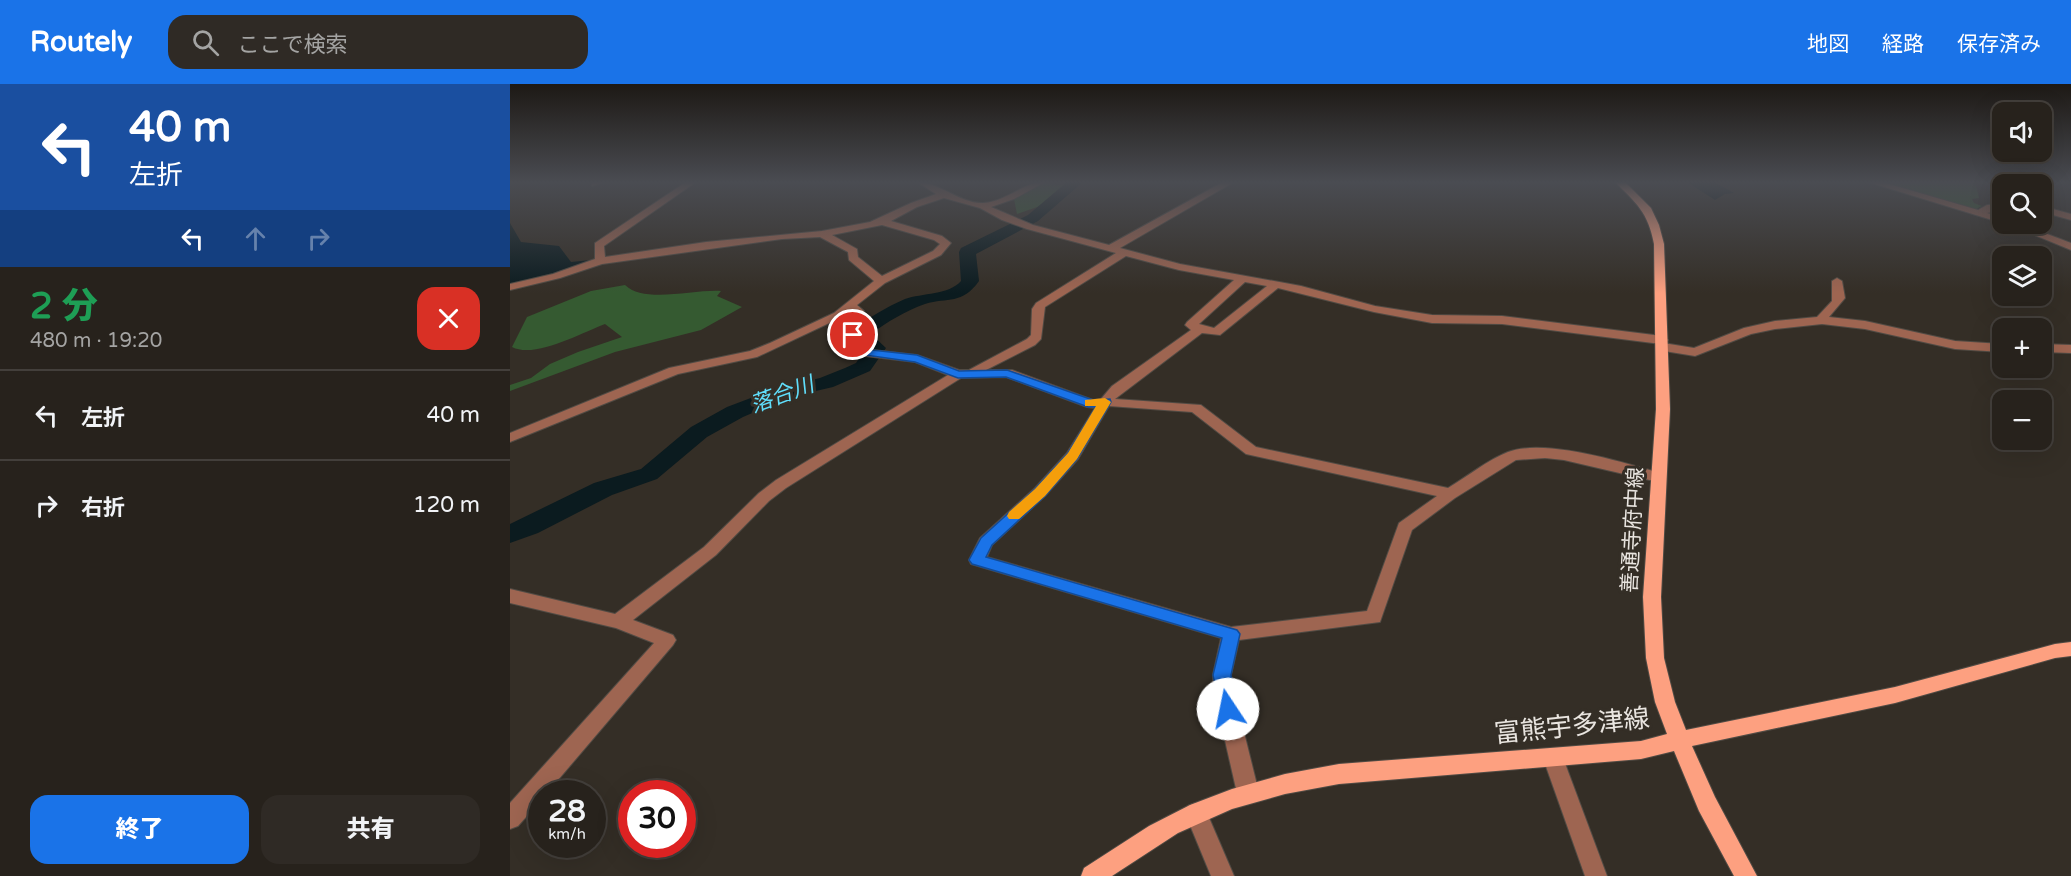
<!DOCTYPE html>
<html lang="ja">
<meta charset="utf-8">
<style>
:root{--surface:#27221c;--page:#2f2a25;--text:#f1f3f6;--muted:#a4a4a3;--line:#433f3b;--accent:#1a73e8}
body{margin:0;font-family:"Varela Round","Noto Sans JP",sans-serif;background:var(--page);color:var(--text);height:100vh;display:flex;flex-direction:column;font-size:22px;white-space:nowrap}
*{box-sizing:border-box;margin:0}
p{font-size:20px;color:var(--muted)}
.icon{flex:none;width:33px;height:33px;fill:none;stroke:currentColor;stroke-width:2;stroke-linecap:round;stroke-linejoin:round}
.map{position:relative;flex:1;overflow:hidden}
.details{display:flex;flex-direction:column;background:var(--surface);width:510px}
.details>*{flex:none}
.top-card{background:#1a4fa0;color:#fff;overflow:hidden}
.tools{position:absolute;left:1482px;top:18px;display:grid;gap:12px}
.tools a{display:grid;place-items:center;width:60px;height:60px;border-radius:12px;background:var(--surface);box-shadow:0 6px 24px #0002,0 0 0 2px var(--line);font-size:30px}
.speed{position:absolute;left:18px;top:696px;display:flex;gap:12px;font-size:30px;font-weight:700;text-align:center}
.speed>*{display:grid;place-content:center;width:78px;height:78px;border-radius:50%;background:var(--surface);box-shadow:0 6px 24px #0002,0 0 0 2px var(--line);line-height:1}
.speed small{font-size:15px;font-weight:400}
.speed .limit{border:9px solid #d22;background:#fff;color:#111}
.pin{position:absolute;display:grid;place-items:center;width:51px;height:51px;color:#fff;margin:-26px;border:3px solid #fff;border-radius:50%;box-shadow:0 2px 6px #0007}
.me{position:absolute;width:66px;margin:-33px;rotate:349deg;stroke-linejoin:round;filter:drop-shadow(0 0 4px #0008)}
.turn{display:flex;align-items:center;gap:21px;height:126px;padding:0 30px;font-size:27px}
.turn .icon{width:78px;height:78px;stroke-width:2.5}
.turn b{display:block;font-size:42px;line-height:51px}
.lanes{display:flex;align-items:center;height:57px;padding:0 30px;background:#0003;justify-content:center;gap:30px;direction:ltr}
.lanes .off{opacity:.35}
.round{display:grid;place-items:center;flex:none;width:63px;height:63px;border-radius:18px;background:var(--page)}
.headline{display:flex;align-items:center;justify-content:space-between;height:102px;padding:0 30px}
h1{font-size:36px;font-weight:800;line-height:45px;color:#1e9e55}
.cta{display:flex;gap:12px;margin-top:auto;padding:12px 30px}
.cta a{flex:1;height:69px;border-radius:18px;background:var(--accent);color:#fff;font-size:24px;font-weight:800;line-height:69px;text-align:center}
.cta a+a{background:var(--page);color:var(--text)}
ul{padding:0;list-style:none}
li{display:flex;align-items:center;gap:18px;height:90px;padding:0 30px;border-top:2px solid var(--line)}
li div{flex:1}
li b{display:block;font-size:22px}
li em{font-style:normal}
header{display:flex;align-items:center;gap:36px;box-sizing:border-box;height:84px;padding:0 30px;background:var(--accent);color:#fff}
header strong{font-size:28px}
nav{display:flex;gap:33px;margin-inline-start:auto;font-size:21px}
.search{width:420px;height:54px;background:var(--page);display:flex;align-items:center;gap:15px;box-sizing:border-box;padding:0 21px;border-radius:18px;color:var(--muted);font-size:22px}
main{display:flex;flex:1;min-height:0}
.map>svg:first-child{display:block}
.green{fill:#355a31}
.water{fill:#0b1b1f}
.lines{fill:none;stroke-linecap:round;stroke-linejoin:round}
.river{fill:#0b1b1f;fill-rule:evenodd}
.minor-casing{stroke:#514b44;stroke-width:2}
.major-casing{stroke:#514b44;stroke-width:2}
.minor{fill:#9e6551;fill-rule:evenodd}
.major{fill:#fda080;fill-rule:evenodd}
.route{fill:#1a73e8;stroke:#114b97;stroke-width:1.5}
.slow{fill:#f59e0b}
.labels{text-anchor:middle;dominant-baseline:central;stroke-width:6;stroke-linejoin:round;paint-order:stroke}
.street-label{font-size:21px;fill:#e9e5e0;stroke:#342e26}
.water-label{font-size:22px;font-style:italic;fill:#60defb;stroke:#342e26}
.near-street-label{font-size:26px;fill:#e9e5e0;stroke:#342e26}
</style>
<header>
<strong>Routely</strong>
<div class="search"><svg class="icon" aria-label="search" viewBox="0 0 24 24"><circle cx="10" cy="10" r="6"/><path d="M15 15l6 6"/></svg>ここで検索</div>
<nav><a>地図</a><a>経路</a><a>保存済み</a></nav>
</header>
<main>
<section class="details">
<div class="top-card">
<div class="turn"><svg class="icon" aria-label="left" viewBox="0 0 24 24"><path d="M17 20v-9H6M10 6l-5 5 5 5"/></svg><div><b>40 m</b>左折</div></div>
<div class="lanes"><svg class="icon" aria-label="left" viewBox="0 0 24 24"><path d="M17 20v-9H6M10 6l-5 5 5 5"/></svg><svg class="icon off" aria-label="ahead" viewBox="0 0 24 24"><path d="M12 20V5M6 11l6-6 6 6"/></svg><svg class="icon off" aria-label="right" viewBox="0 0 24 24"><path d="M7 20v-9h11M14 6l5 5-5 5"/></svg></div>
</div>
<div class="headline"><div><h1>2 分</h1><p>480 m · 19:20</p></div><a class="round" style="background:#d93025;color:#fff"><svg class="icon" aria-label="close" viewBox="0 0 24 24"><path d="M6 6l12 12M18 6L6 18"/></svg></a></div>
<ul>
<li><svg class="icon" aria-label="left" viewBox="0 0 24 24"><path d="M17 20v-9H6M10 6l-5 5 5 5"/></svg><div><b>左折</b></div><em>40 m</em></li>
<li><svg class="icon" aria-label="right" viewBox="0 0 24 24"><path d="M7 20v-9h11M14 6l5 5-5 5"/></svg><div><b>右折</b></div><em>120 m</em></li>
</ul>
<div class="cta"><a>終了</a><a>共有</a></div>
</section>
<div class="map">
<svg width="1561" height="792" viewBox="0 0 1561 792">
<rect width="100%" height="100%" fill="#342e26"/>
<g class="green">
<path d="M1373,98h92l4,16 -7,1 2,4 8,3 -6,3z"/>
<path d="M535,99l21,3 -26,20 -23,8 -3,-15z"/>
<path d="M115,201c19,19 70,4 96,6l-4,5 25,11 -41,23 -86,22 -105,39v-6l21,-7 19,-14 28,-12 44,-15 -17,-13c-24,9 -70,35 -93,23l15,-30 64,-26z"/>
</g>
<g class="water">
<path d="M1177,98h27l20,11 -9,1 -10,6z"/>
<path d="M0,139l11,19 38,4 12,16 20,-2 -1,2 -40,14 -40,8z"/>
</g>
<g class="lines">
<path class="river" d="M557,98h16l-45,39 -62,33 3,27c-17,24 -31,16 -54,23 -20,7 -38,18 -54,30l15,14 -16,23 -37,16 -43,10 -47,20 -36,20 -50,42 -45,16 -74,38 -28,10v-19l84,-41 47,-14 50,-42 36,-20 50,-19 43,-10 25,-10 11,-5 9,-14 -16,-15 3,-4c17,-12 34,-23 53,-31 17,-6 44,-4 56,-18l-2,-29 2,-4 67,-33z"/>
<g class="minor-casing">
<g id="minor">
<path d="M82,98h13l-13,4z"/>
<path d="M176,98h10l-92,64 1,11 101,-15 116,-11 48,-9 41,-19 25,-9 -19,-12c22,0 44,22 66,21 23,-1 40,-21 62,-21l-31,17 -23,8 42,18 76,20 114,-63h11l-114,66 60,16 121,22 74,20 57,9 70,1 160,20 6,4 -5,3 31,5 50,-20 31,-7 42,-4 15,-16v-20l5,-3 5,3 3,17 -16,19 36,4 90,20 47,3v8l-47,-3 -90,-20 -43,-5 -47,5 -24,5 -56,22 -37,-6 -2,-3 5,-3 -159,-20 -70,-1 -58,-11 -96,-24 -58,47 -18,-2 -87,66 86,6 55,42 192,41c19,-11 39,-28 60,-36 37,-14 117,11 155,22l2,3 -7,5 -94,-22 -19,-2 -29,2 -61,38 -43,32 -32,92 -141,18 -8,35 2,13 26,105 -3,7 -8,3 -8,-3 -3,-7 -24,-105v-13l8,-37 -250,-74 -2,-4 11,-22 55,-50 32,-35 28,-45 -8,-1 -81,-30 -45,1 -175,110 -17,13 -53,54 -83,65 40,15 3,5 -3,5 -127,149h-4v5l-24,27 -8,3v-26l144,-160 -38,-15 -106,-25v-14l105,25 89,-67 55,-54 17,-13 172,-105 -33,-13 -50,-6 -16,-22 1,-23 -8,6 -85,40 -79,17 -168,68v-9l159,-65 81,-17 20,-8 64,-30 40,-32 -25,-21 -1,-8 -28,-15 -38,2 -180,25 -42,14 -50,12v-6l43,-10 42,-15v-16zM434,114l36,10 22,12 25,9 89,24 -80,50 -4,6 -1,26 -4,4 -58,31h-10l-42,-15 -44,-5 -12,-16 3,-23 -7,-6 28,-22 56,-28 10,-12 -9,-7 -51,-15 26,-14zM372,141l52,15 6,4 -7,7 -51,25 -24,-19 -1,-8 -25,-14zM616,172l53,14 55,10 -47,42 -2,3 6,5 -79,56 -11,13 -8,1 -81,-30h-26l49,-25 6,-6 4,-32zM735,198l22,4 -53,42 -15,-4zM599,322l83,6 54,42 191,42 -38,27 -32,88 -136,16 -244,-70 5,-12 53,-49 33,-37z"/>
<path d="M1358,98h14l96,28 9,-5 15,-1v6l-15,3 15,4v6z"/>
<path d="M1532,122l29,8v6l-29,-8z"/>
<path d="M1498,140h13l50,19v7z"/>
<path d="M1532,260l29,1v8l-29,-1z"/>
<path d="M1043,665l7,2 3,7 44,118h-22l-42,-118 3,-7z"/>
<path d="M686,719l8,3 30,70h-23l-26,-63 3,-7z"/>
</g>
</g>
<g class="major-casing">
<path id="major" d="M1105,98h10l26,26 8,17 5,19 6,165 -9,188 3,61 11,44 11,28 209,-43 160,-43 16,-2v14l-16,2 -160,45 -203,43 23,51 42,79h-23l-35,-65 -25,-60 -33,8 -302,25 -54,10 -53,15 -54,24 -66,43h-31l3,-8 65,-42 41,-21 42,-16 53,-15 54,-10 302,-23 26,-7 -12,-32 -9,-44 -3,-61 13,-188 -2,-165c-6,-32 -18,-41 -39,-62z"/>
</g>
<use href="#minor" class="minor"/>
<use href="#major" class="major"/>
</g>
<linearGradient id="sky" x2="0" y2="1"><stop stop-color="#1d1915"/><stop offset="0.47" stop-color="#4a4c52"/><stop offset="1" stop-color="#4a4c52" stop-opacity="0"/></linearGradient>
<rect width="1561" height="209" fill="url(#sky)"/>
<path class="route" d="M343,248l4,1 15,17 45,5 42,16 48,-1 86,30 17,-1 1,3 -34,57 -32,37 -53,49 -6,12 251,73 3,4 -9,41 6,34 -3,6 -6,2 -7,-2 -8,-40 9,-37 -250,-74 -3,-4 12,-22 54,-49 33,-36 28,-46h-8l-82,-30 -48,1 -43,-16 -50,-7 -17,-20z"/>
<path class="slow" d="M595,314l6,4 -34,57 -32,37 -26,23h-10l-2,-3 2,-4 26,-23 33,-36 28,-47h-11v-6z"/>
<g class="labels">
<g class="street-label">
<text transform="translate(1123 446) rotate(-87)">善通寺府中線</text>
</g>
<g class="water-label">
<text transform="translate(272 311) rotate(-20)">落合川</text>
</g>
<g class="near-street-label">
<text transform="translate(1062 642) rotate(-6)">富熊宇多津線</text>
</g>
</g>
</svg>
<div class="tools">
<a><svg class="icon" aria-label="sound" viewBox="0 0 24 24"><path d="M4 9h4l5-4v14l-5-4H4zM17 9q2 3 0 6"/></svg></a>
<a><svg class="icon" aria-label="search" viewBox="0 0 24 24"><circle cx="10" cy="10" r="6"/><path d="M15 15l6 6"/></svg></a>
<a><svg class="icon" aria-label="layers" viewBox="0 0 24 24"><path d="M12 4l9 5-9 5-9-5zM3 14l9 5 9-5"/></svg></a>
<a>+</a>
<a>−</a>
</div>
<div class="speed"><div>28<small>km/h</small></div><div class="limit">30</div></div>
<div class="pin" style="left:343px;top:251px;background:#d93025"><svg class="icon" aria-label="arrive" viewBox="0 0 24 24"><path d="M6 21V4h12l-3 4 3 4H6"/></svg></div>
<svg class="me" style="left:718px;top:625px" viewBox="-20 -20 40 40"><circle r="19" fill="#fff"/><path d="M0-13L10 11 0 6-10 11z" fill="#1a73e8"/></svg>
</div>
</main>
